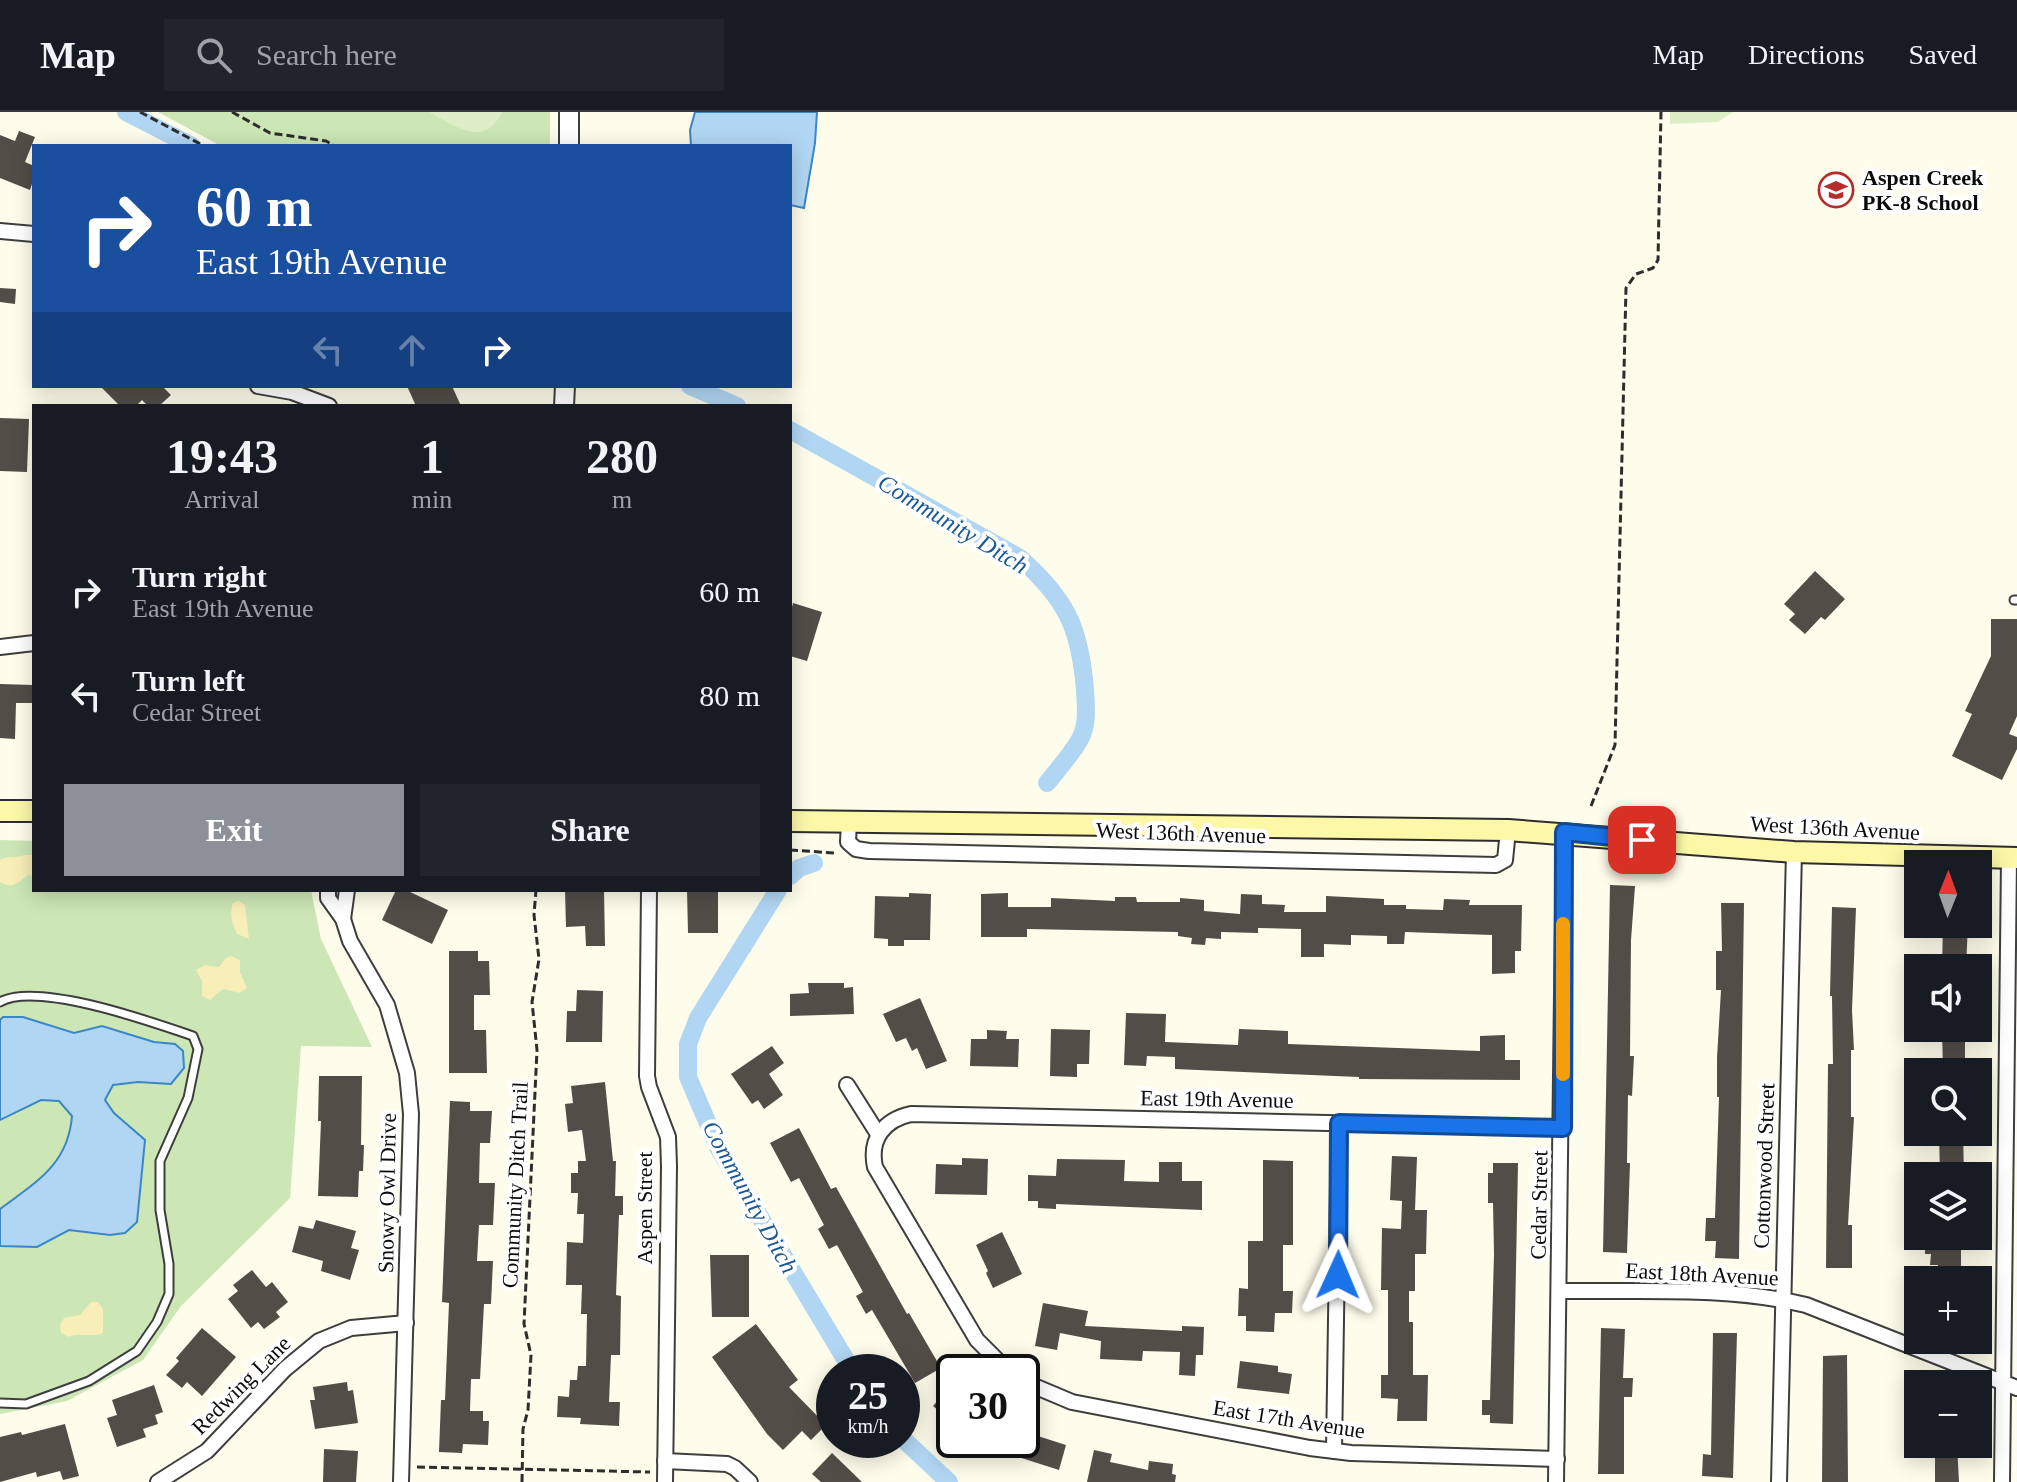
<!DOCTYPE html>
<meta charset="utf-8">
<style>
:root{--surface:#171b24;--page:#20242c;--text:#f1f3f6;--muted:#9ea1a6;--line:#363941;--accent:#8c9099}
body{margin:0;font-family:"Times New Roman",serif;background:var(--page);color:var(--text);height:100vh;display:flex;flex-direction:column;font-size:30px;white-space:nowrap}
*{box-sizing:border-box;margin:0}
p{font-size:26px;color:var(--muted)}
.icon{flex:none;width:44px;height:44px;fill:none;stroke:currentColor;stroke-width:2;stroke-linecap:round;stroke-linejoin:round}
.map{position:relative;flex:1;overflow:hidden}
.sheet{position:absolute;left:32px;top:292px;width:760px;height:488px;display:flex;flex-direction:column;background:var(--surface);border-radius:0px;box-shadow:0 4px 20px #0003}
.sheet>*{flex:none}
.top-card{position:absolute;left:32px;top:32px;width:760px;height:244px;border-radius:0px;box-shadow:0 4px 20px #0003;background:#1a4fa0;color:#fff;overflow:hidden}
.needle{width:52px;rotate:1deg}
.fabs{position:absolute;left:1904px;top:738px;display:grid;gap:16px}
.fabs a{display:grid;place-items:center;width:88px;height:88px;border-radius:0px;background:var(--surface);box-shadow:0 4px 20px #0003;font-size:40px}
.speed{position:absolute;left:816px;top:1242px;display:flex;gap:16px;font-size:40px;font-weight:700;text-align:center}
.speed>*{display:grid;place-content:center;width:104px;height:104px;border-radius:50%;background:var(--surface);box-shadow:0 4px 20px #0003;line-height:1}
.speed small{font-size:20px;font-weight:400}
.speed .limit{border:4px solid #111;border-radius:12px;background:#fff;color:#111}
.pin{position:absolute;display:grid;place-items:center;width:68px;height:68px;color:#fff;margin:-34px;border-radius:16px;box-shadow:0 4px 12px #0006}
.me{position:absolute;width:88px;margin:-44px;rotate:1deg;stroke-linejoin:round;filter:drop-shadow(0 0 6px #0008)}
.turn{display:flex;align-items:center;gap:28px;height:168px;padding:0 32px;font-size:36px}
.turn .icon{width:104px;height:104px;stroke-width:2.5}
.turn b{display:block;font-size:56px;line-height:68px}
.lanes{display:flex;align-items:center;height:76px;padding:0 32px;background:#0003;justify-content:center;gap:40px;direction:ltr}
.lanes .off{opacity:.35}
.eta{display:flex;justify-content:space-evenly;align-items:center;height:136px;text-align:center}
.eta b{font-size:48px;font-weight:700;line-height:56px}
.action{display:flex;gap:16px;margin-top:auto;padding:16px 32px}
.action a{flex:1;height:92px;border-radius:0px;background:var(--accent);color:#fff;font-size:32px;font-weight:700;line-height:92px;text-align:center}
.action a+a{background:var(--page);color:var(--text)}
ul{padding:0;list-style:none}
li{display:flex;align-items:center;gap:24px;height:104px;padding:0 32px}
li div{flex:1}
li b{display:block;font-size:30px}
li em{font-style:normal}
header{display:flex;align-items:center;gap:48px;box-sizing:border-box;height:112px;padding:0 40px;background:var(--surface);border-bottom:2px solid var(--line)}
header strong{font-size:38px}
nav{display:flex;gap:44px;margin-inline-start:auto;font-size:28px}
.search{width:560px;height:72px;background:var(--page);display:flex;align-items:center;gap:20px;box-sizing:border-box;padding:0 28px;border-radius:0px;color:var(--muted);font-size:30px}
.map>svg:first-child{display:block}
.green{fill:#cce6b6}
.sand{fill:#f8eeb8}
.pitch{fill:#deeec7}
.water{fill:#b1d6f3;stroke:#3b86c7;stroke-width:2}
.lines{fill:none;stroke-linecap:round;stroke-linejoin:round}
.canal{stroke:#b1d6f3;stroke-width:18}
.building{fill:#534d48}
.service-casing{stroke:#3e3e3e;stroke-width:11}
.minor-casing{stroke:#3e3e3e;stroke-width:18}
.tertiary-casing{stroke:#3e3e3e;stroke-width:22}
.secondary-casing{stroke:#2d2d2d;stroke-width:24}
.path{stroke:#2d2d2d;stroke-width:3;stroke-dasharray:8 4;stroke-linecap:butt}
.service{stroke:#fff;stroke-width:7}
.minor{stroke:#fff;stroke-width:14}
.tertiary{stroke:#fff;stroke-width:18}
.secondary{stroke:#fcf8a8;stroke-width:20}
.route-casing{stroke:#114b97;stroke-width:20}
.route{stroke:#1a73e8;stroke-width:14}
.slow{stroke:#f59e0b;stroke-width:14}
.labels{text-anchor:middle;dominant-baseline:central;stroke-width:8;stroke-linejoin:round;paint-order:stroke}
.poi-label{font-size:22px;font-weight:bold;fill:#0b0b0b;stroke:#fff;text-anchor:start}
.street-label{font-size:22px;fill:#0b0b0b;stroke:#fff}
.water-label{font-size:24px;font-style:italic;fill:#1a5897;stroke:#fff}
</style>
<header>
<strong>Map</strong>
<div class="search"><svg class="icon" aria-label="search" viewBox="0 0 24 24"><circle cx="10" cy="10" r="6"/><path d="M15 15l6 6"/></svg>Search here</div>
<nav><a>Map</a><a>Directions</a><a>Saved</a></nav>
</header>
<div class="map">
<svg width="2017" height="1370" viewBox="0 0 2017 1370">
<rect width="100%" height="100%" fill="#fefcea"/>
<g class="green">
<path d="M158,0h392v34h-329z"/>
<path d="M0,728l34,1v49h277l10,49 51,108 -71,-1 -11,152 -109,108 -38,54 -76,41 -67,13z"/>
</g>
<g class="sand">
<path d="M24,743h10v26l-4,-7c-12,7 -15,16 -30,8v-22c7,-5 16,-1 24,-5z"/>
<path d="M239,789l6,4 4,34 -12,-5c-5,-10 -8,-21 -4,-31z"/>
<path d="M231,844l9,4v12l7,16 -7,5 -17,-4 -13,11 -8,-4v-15l-6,-11 9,-5 14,2 7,-9z"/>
<path d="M91,1190h7l5,7v24c-12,5 -21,-1 -34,4l-8,-4 -1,-8 4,-7 16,-3z"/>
</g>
<g class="pitch">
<path d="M429,0h73c-18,38 -48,13 -73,0z"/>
<path d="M1670,0h63l-15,10 -48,2z"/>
</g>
<g class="water">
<path d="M695,0h122l-2,31 -11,65 -14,-3v-59h-99l-1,-16z"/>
<path d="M3,905h20l51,16 28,-7 52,16 21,2 8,7 1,17 -13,16 -33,-2 -25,3 -8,15 9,13 31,27 -8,82 -12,11 -15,2 -41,-5 -32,17 -37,-1v-37c36,-27 68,-44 72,-93l-13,-15 -18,-1 -41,20v-100z"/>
</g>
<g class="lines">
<g class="canal">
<path d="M126,0l66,34"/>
<path d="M690,274l47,20"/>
<path d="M790,318l230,128c47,42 60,70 65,132 1,17 3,34 -5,49 -8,15 -22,30 -33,44"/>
<path d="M790,764l9,-8 15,-5"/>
<path d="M778,778l-80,128 -10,26v33l30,70 135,225"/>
<path d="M902,1326l47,44"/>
</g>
</g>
<g class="building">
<path d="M19,19l16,6 -10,25 9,4v12l-4,12 -30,-12v-43l15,6z"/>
<path d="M0,176l16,1 -1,15 -15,-2z"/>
<path d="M100,274h62l9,9 -12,11h-11l-6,-6 -6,6h-16z"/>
<path d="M407,274h45l9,20h-45z"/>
<path d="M0,306l29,1 -2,53 -27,-1z"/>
<path d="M1815,459l30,28 -20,21 -4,-3 -16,17 -16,-14 6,-6 -11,-10z"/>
<path d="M793,491l29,9 -15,49 -17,-5v-41z"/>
<path d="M1991,507h26v97l-8,18 8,3v12l-15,31 -50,-24 20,-42 -7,-3 26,-55z"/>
<path d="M0,572l34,1v18h-18l-1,36 -15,-1z"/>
<path d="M1610,773l25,1 -4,54 -1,116h4l-2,40 -4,-1 -1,68h3l-3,90 -24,-1z"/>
<path d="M396,778h10l42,20 -16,34 -50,-24z"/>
<path d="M565,778h39l1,56h-19l-1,-20 -19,1z"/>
<path d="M687,778h31v43h-30z"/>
<path d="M909,781l22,1 -1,46h-26v6h-16v-7l-14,-1 1,-42 34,1z"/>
<path d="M1008,781v14h43v-9l64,3v-4h21l1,5h43v-4l24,2v11l36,3 1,-20 21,1v9l23,1 -1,7h42v-16l58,3v6h22v4l37,1 1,-11 26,1 -1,5h53l-1,46h-6v22l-23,1v-39l-87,-3 -1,12h-17v-8l-36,-1v10l-27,-1v13h-23v-28l-43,-1v5l-37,-1v7l-15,-1 -1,7 -14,-1 1,-6 -14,-2v-4l-151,-3v8h-46v-43z"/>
<path d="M1721,791h23l-5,356 -24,-1 1,-17h-11l1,-23h9l4,-121h-2v-39l4,-68h-5v-39h6z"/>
<path d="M1832,795l24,1 -4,102 2,40h-3v67h3l-6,108h4v43h-26l2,-204h5l-1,-68h-2z"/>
<path d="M1943,812h25l-2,44h-24z"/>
<path d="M449,839h29v10h11l1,34h-16v35h12l1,43h-38z"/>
<path d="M808,871h36v5l9,-1 1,27 -64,2v-22l19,-1z"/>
<path d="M577,878l26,1 -1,51h-36l1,-31h9z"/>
<path d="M920,886l27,63 -21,8 -9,-21 -5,3 -6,-13 -10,4 -13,-28z"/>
<path d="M1126,901l40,1 -1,28 73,3 1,-16 49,2v13l192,7v-15l25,-1v25h15v20l-161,-1v-2l-184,-8v-12l-28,-1 -1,10 -22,-1z"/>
<path d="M1942,916h23v44h-22z"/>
<path d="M1051,917l39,1 -1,34h-12v13l-27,-1z"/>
<path d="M987,918l20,1 -1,8h13l-1,28 -48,-1 1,-27h16z"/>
<path d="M772,934l12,17 -15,11 14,21 -19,14 -6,-9 -6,4 -21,-30z"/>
<path d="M319,964h43l-1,69h3l-1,26h-4l-1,26 -40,-1 3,-75h-3z"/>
<path d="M605,970l8,79h3l-1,35h8v19h-4l-3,80 5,1 -1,59h-9l-2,47h11l-1,24 -39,-2 1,-6 -24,-1 1,-21 11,1 1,-17h7l1,-14h8l1,-52h-6l1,-29h-16l1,-43 16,1 1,-29h-7l1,-21h-7v-20h7v-12h8l-4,-31 -14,2 -3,-28 8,-1 -2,-17z"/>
<path d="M450,989l20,1v9h22l-2,32h-10l-1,40h16l-2,42h-14l-2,36h16l-2,43h-7l-4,75h-9l-1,32h13v10h6l-1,24 -25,-1 -1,9 -23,-1 2,-52h4l4,-97 -7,-1z"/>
<path d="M799,1016l32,61 5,-2 71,127 2,-1 32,55 -26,15 -43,-73 -6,4 -10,-18 7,-4 -26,-47 -8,4 -11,-20 6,-4 -25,-47 -8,4 -21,-39z"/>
<path d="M1939,1020h24l1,44h-24z"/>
<path d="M1392,1044l25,1 -2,53h12l-1,44h-11v37h-6v31h4v53h15l-1,46h-30l1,-22 -17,-1v-23h7v-85h-7l1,-62 19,1 1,-28 -12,-1z"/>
<path d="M962,1046l26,1 -1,36 -52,-1 1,-30 26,1z"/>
<path d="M1057,1047l68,1 -1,21 35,1v-20h23v19h20v29l-146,-6v5l-18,-1v-7h-10v-26l28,1z"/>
<path d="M1263,1048l30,1v84h-10v46h10l-1,22h-17l-1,19 -28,-1v-15h-8l1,-28 9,1v-48h15z"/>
<path d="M1493,1051h25l-5,261 -23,-1v-8h-8v-15h8l4,-146 -1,-51h-5v-30h5z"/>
<path d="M316,1108l40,11 -5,17 8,2 -9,30 -29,-9 2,-10 -31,-9 7,-26 14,3z"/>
<path d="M1002,1120l20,42 -29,14 -7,-15 2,-2 -12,-26z"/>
<path d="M1925,1124h36v44h-23v-15h-8l1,-11h-6z"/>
<path d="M710,1143h39v62h-37z"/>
<path d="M252,1158l14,17 6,-5 16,20 -12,10 4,5 -16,12 -6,-7 -7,6 -23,-29 10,-8 -5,-6z"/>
<path d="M1043,1191l45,8 -3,15 97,5v-5l22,1 -1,28h-7l-1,21 -16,-1 1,-23 -37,-1 -1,10 -42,-2 1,-18 -41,-8 -3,17 -22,-4z"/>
<path d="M756,1212l42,56 -9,7 37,38 -15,15 -9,-9 -19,19 -16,-16 -55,-77z"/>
<path d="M202,1216l34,29 -34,39 -15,-14 -5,6 -16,-13 13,-14 -3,-3z"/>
<path d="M1601,1216l24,1 -2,49h10l-1,19h-8v77h-26z"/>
<path d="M1713,1221h24l-4,145 -31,-2 1,-22 8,1z"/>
<path d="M1847,1243l1,127h-26l1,-126z"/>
<path d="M1240,1249l38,5v6l14,2 -3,20 -52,-6z"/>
<path d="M347,1270l1,9 5,-1 5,33 -43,6 -5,-29h5l-2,-13z"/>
<path d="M954,1270v42l-21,-18z"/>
<path d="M154,1273l9,27 -8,3 3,9 -15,5 3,8 -29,10 -10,-29 10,-3 -5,-15z"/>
<path d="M65,1312l14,52 -16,4 -3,-9 -23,6 -1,-5 -36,10v-45l21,-5 1,3z"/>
<path d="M1022,1319l44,14 -7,25 -53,-17 4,-13h12z"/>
<path d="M1935,1332h22l2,38h-24z"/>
<path d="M324,1337l34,2 -2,31h-33z"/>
<path d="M1094,1338l18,4 -2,8 38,8 1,-9 24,3 -1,10 4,1 -1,7h-88z"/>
<path d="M832,1341l30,29h-41l-9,-8z"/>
</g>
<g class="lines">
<g class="service-casing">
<g id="service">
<path d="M2014,488h3"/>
<path d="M0,890c37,-21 152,20 193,34l5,13 -10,49 -28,63v49l9,54v30l-12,28 -20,29 -48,30 -63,23 -26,-1"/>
</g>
</g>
<g class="minor-casing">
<g id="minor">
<path d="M0,119l34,3"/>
<path d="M258,274l34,6 37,14"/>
<path d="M0,535l34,-4"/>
<path d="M849,709l-1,21 8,7 13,2 627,14 9,-5 3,-30"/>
<path d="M328,778v8l15,21 7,22 37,64 20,68 4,41 -10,368"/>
<path d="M649,778l-2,186 2,11 19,50 1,29 -4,316"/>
<path d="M343,807l4,-29"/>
<path d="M847,973l31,49"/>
<path d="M1560,1179c80,1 168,-5 246,14l211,83"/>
<path d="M1009,1260l-32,-32 -102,-173c-6,-28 9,-47 36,-53l652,14"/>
<path d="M1022,1269l50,21 238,46 41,5 206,6"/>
<path d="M1334,1339l5,-328"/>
<path d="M665,1349l62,3 8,4 15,14"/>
<path d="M158,1370l49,-31 78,-82 34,-28 32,-13 55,-5"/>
<path d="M1556,1370l8,-650"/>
<path d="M1779,1370l15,-630"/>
<path d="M2002,1370l7,-624"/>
</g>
</g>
<g class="tertiary-casing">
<g id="tertiary">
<path d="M569,34v-34"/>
<path d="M564,294l1,-20"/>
</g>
</g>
<g class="secondary-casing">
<g id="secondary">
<path d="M0,699h34"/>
<path d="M790,709l718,9 286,22 223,6"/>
</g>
</g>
<g class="path">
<path d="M140,0l64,34"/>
<path d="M232,0l38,21 56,8 9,5"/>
<path d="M1591,694l24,-61 11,-457 10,-14 17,-6 5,-8 3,-148"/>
<path d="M790,738l45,3"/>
<path d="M417,1355l233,5"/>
<path d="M522,1370l1,-53 5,-19 3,-55 -7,-31 13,-274 -5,-48 7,-43 -5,-44 2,-25"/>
</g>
<use href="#service" class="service"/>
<use href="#minor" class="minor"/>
<use href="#tertiary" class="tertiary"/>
<use href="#secondary" class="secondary"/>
</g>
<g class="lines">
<g class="route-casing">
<path id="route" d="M1338,1163l1,-152 224,5 1,-296 78,8"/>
</g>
<use href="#route" class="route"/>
<path class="slow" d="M1563,962v-150"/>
</g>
<defs>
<g id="school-ring" transform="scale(1.8)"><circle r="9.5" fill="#fff" stroke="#b52c2a" stroke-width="1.5"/><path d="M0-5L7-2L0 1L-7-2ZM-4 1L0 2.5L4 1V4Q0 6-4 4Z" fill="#b52c2a"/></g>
</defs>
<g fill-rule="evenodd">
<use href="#school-ring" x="1836" y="78"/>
</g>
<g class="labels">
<g class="poi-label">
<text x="1862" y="65">Aspen Creek<tspan x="1862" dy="25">PK-8 School</tspan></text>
</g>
<g class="street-label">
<text transform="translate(1835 716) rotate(3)">West 136th Avenue</text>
<text transform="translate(1181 721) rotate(2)">West 136th Avenue</text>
<text transform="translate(1217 987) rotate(1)">East 19th Avenue</text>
<text transform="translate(1764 1054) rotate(-88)">Cottonwood Street</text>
<text transform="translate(515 1073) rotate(-87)">Community Ditch Trail</text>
<text transform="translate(387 1081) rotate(-89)">Snowy Owl Drive</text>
<text transform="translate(1539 1093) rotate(-89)">Cedar Street</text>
<text transform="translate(644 1096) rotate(-90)">Aspen Street</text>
<text transform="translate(1702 1162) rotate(3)">East 18th Avenue</text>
<text transform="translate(241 1273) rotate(-45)">Redwing Lane</text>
<text transform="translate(1289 1307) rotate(9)">East 17th Avenue</text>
</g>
<g class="water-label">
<text transform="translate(953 412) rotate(31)">Community Ditch</text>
<text transform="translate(750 1085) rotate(61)">Community Ditch</text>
</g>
</g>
</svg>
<div class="fabs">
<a><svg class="needle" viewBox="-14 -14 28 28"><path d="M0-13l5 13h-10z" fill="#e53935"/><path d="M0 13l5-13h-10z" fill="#9ea1a6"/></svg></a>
<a><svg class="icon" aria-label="sound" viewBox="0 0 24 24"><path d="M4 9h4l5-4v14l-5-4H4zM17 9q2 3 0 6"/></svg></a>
<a><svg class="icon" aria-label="search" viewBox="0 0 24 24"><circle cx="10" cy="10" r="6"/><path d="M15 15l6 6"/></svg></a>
<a><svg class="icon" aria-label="layers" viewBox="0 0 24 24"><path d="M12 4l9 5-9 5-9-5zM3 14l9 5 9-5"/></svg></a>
<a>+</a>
<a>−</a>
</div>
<div class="speed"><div>25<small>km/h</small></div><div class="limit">30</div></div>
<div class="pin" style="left:1642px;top:728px;background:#d93025"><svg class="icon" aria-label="arrive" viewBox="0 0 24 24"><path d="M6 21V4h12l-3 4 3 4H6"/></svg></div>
<svg class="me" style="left:1338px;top:1163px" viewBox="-20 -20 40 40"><path d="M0-17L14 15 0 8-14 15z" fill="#1a73e8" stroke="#fff" stroke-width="4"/></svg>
<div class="top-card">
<div class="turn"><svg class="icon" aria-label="right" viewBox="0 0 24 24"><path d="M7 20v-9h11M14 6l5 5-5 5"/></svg><div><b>60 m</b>East 19th Avenue</div></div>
<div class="lanes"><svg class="icon off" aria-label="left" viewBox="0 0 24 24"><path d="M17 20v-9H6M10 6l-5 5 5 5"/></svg><svg class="icon off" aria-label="ahead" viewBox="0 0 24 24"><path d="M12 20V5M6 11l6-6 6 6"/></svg><svg class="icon" aria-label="right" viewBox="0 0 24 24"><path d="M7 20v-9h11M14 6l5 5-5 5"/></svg></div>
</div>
<section class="sheet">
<div class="eta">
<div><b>19:43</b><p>Arrival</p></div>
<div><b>1</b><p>min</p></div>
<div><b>280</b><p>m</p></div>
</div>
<ul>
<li><svg class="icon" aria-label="right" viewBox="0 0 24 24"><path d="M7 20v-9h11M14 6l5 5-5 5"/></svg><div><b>Turn right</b><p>East 19th Avenue</p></div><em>60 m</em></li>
<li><svg class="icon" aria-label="left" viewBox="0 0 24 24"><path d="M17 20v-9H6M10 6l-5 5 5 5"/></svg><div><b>Turn left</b><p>Cedar Street</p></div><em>80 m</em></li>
</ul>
<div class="action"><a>Exit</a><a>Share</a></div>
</section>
</div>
